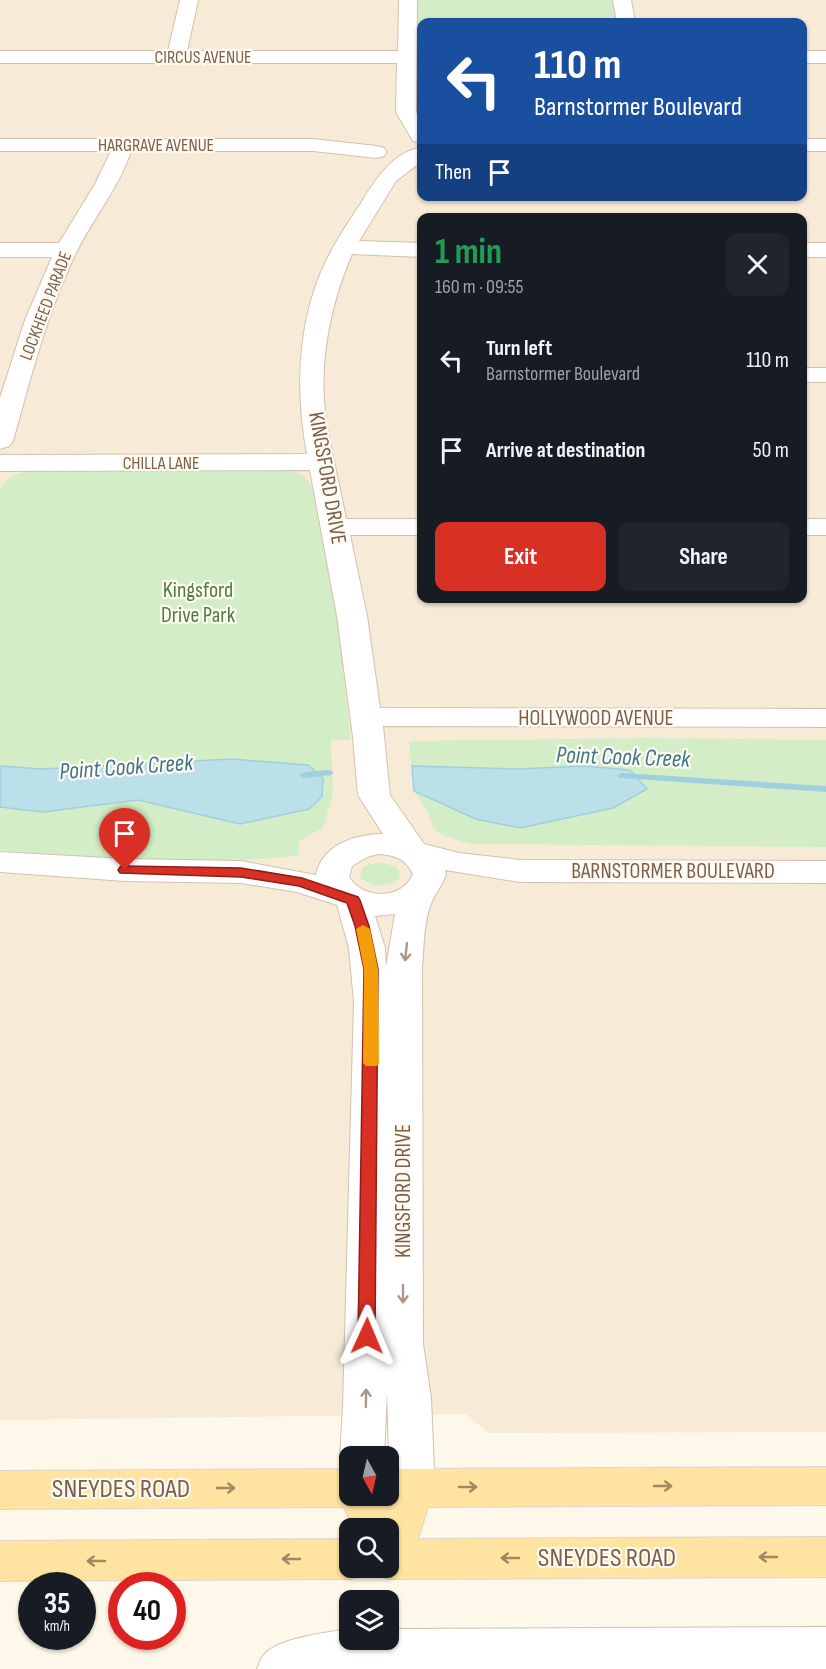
<!DOCTYPE html>
<meta charset="utf-8">
<style>
:root{--surface:#171b24;--page:#20242c;--text:#f1f3f6;--muted:#9ea1a6;--accent:#d93025}
body{margin:0;font-family:"Sofia Sans Condensed",sans-serif;background:var(--page);color:var(--text);height:100vh;display:flex;flex-direction:column;font-size:22px;white-space:nowrap}
*{box-sizing:border-box;margin:0}
p{font-size:20px;color:var(--muted)}
.icon{flex:none;width:33px;height:33px;fill:none;stroke:currentColor;stroke-width:2;stroke-linecap:round;stroke-linejoin:round}
.map{position:relative;flex:1;overflow:hidden}
.sheet{position:absolute;left:417px;top:213px;width:390px;height:390px;display:flex;flex-direction:column;background:var(--surface);border-radius:12px;box-shadow:0 2px 4px #0004}
.sheet>*{flex:none}
.top-card{position:absolute;left:417px;top:18px;width:390px;height:183px;border-radius:12px;box-shadow:0 2px 4px #0004;background:#1a4fa0;color:#fff;overflow:hidden}
.needle{width:39px;rotate:172deg}
.buttons{position:absolute;left:339px;top:1446px;display:grid;gap:12px}
.buttons a{display:grid;place-items:center;width:60px;height:60px;border-radius:12px;background:var(--surface);box-shadow:0 2px 4px #0004;font-size:30px}
.speed{position:absolute;left:18px;top:1572px;display:flex;gap:12px;font-size:30px;font-weight:700;text-align:center}
.speed>*{display:grid;place-content:center;width:78px;height:78px;border-radius:50%;background:var(--surface);box-shadow:0 2px 4px #0004;line-height:1}
.speed small{font-size:15px;font-weight:400}
.speed .limit{border:9px solid #d22;background:#fff;color:#111}
.pin{position:absolute;display:grid;place-items:center;width:51px;height:51px;color:#fff;margin:-62px -26px;border-radius:50% 50% 50% 0;rotate:-45deg;box-shadow:0 0 6px #0007}
.pin .icon{rotate:45deg}
.me{position:absolute;width:66px;margin:-33px;rotate:1deg;stroke-linejoin:round;filter:drop-shadow(0 0 4px #0008)}
.turn{display:flex;align-items:center;gap:21px;height:126px;padding:0 18px;font-size:27px}
.turn .icon{width:78px;height:78px;stroke-width:2.5}
.turn b{display:block;font-size:42px;line-height:51px}
.then{display:flex;align-items:center;height:57px;padding:0 18px;background:#0003;gap:12px;font-size:22px}
.round{display:grid;place-items:center;flex:none;width:63px;height:63px;border-radius:12px;background:var(--page)}
.headline{display:flex;align-items:center;justify-content:space-between;height:102px;padding:0 18px}
h1{font-size:36px;font-weight:700;line-height:45px;color:#1e9e55}
.cta{display:flex;gap:12px;margin-top:auto;padding:12px 18px}
.cta a{flex:1;height:69px;border-radius:12px;background:var(--accent);color:#fff;font-size:24px;font-weight:700;line-height:69px;text-align:center}
.cta a+a{background:var(--page);color:var(--text)}
ul{padding:0;list-style:none}
li{display:flex;align-items:center;gap:18px;height:90px;padding:0 18px}
li div{flex:1}
li b{display:block;font-size:22px}
li em{font-style:normal}
.map>svg:first-child{display:block}
.residential{fill:#f7ebd7;fill-rule:evenodd}
.green{fill:#d3eec6}
.water{fill:#bbe0ea;stroke:#a1cfdd;stroke-width:1.5}
.lines{fill:none;stroke-linecap:round;stroke-linejoin:round}
.stream{fill:#a1cfdd;fill-rule:evenodd}
.minor-casing{stroke:#d3c0ad;stroke-width:2}
.major-casing{stroke:#ddd5d0;stroke-width:2}
.minor{fill:#fff;fill-rule:evenodd}
.major{fill:#ffe3a0;fill-rule:evenodd}
.oneway{stroke:#aa9789}
.oneway2{stroke:#a38764}
.route{fill:#d93025;stroke:#8d1f18;stroke-width:1.5}
.slow{fill:#f59e0b}
.labels{text-anchor:middle;dominant-baseline:central;stroke-width:4.5;stroke-linejoin:round;paint-order:stroke}
.far-street-label{font-size:18px;fill:#7c5f4a;stroke:#fffbf2}
.street-label{font-size:22px;fill:#7c5f4a;stroke:#fffbf2}
.park-label{font-size:22px;fill:#4c7d3d;stroke:#fffbf2}
.water-label{font-size:24px;font-style:italic;fill:#3e778a;stroke:#fffbf2}
.near-street-label{font-size:27px;fill:#7c5f4a;stroke:#fffbf2}
</style>
<div class="map">
<svg width="826" height="1669" viewBox="0 0 826 1669">
<rect width="100%" height="100%" fill="#fef8ea"/>
<path class="residential" d="M0,0h826v1432l-337,1 -24,-19 -465,6zM422,22h380v174h-380zM422,218h380v380h-380z"/>
<g class="green">
<path d="M417,0h195l5,22h-195l-1,104 -4,-18z"/>
<path d="M276,470c15,1 29,2 36,17l25,126 14,127h-20l2,54 -10,34 -24,13v14c-95,13 -204,4 -299,-5v-361c6,-12 16,-15 29,-18z"/>
<path d="M647,738l179,2v107l-356,-3 -30,-10 -7,-6 -5,-16 -14,-21 -5,-50z"/>
<path d="M379,862l18,5 4,9 -7,8 -19,2 -14,-7 -1,-4 3,-8z"/>
</g>
<g class="water">
<path d="M232,759l76,6 15,13 -1,19 -13,12 -69,15 -102,-24 -95,12 -43,-5v-41l41,3z"/>
<path d="M412,766l106,3 66,-3 46,4 17,19 -34,19 -93,20 -44,-9 -62,-28z"/>
</g>
<g class="lines">
<g class="stream">
<path d="M328,770l4,1 1,2 -1,2 -28,3 -5,-3 5,-3z"/>
<path d="M623,773l203,13v6l-207,-14 -1,-2 1,-2z"/>
</g>
<g class="minor-casing">
<g id="minor">
<path d="M180,0h18l-11,51h211l1,-51h18l-1,112 6,10v21l-9,-2 -17,-29 1,-49h-397v-12h168z"/>
<path d="M613,0h18l4,22h-18z"/>
<rect x="802" y="51" width="24" height="12"/>
<path d="M0,139h313l64,7 7,2 3,4 -3,4 -7,2 -64,-7h-182c-12,37 -38,67 -55,102 -29,60 -45,124 -63,188l-4,5 -9,3v-51l25,-78 27,-63h-52v-14h59l36,-59 16,-33h-111z"/>
<rect x="802" y="139" width="24" height="12"/>
<path d="M418,148l4,1v12l-26,20 -37,60 63,2v14l-70,-3c-22,51 -34,110 -26,166 5,33 14,66 20,99h76v16h-72l17,81 13,92 446,1v18l-443,-1 7,69 34,49 35,9 61,7 306,1v22l-306,-1 -75,-12 1,4c-3,10 -9,17 -13,25 -10,21 -9,48 -11,70l1,375 8,54 3,71v18l-6,13 -16,6 -16,-6 -6,-13 -3,-95 -3,64h-34v14l-4,-1 -6,-13 3,-49 11,-405 -5,-54 -12,-43 -40,-13 -56,-9 -116,-2 -125,-9v-20l125,7 116,2 75,14c6,-30 39,-41 67,-41l-25,-39 -5,-58 -16,-121 -27,-146 -310,1v-16l307,-1c-13,-69 -9,-146 27,-208 8,-15 18,-29 27,-43 13,-21 30,-49 57,-55zM378,854c17,1 28,5 35,20 -11,27 -51,25 -64,3l3,-11 15,-9zM395,914l-9,53 -1,-19 -10,-32z"/>
<rect x="802" y="243" width="24" height="14"/>
<rect x="802" y="368" width="24" height="14"/>
<rect x="802" y="519" width="24" height="16"/>
<path d="M826,1627v42h-569c2,-4 3,-10 6,-13 13,-18 66,-24 87,-27v11h38v-11z"/>
</g>
</g>
<g class="major-casing">
<g id="major">
<path d="M826,1467v38l-398,2 -10,32 408,-2v40l-438,2 -16,-6 -3,-5h19v-40h-35l-9,-21 -344,2v-38l350,-2v27h38v-27z"/>
<path d="M350,1539v29h19l-3,5 -16,6 -350,2v-40z"/>
</g>
</g>
<use href="#minor" class="minor"/>
<use href="#major" class="major"/>
</g>
<defs><path id="oneway-shaft" d="M-6 0H5M1.5-3L5.5 0L1.5 3" fill="none" stroke-width="1.6" stroke-linecap="round" stroke-linejoin="round" transform="scale(1.5)"/></defs>
<g class="oneway">
<use href="#oneway-shaft" transform="translate(406 952) rotate(96)"/>
<use href="#oneway-shaft" transform="translate(403 1294) rotate(90)"/>
<use href="#oneway-shaft" transform="translate(366 1398) rotate(-89)"/>
</g>
<g class="oneway2">
<use href="#oneway-shaft" transform="translate(663 1486)"/>
<use href="#oneway-shaft" transform="translate(468 1487)"/>
<use href="#oneway-shaft" transform="translate(226 1488)"/>
<use href="#oneway-shaft" transform="translate(768 1557) rotate(180)"/>
<use href="#oneway-shaft" transform="translate(510 1558) rotate(180)"/>
<use href="#oneway-shaft" transform="translate(291 1559) rotate(180)"/>
<use href="#oneway-shaft" transform="translate(96 1561) rotate(180)"/>
</g>
<path class="route" d="M125,866l116,2 61,10 56,19 2,3 9,26 9,43 -3,367 -2,4 -6,2 -7,-2 -2,-4 6,-367 -9,-43 -8,-23 -48,-17 -58,-9 -121,-4 -2,-3 2,-3z"/>
<path class="slow" d="M363,925l7,4 8,40 1,94 -2,3h-11l-3,-3 1,-94 -8,-40z"/>
<g class="labels">
<g class="far-street-label">
<text x="203" y="57">CIRCUS AVENUE</text>
<text x="156" y="145">HARGRAVE AVENUE</text>
<text transform="translate(46 306) rotate(-69)">LOCKHEED PARADE</text>
<text x="161" y="463">CHILLA LANE</text>
</g>
<g class="street-label">
<text transform="translate(327 478) rotate(80)">KINGSFORD DRIVE</text>
<text x="596" y="718">HOLLYWOOD AVENUE</text>
<text x="673" y="871">BARNSTORMER BOULEVARD</text>
<text transform="translate(403 1191) rotate(-90)">KINGSFORD DRIVE</text>
</g>
<g class="park-label">
<text x="198" y="590">Kingsford<tspan x="198" dy="25">Drive Park</tspan></text>
</g>
<g class="water-label">
<text transform="translate(623 757) rotate(2)">Point Cook Creek</text>
<text transform="translate(126 767) rotate(-4)">Point Cook Creek</text>
</g>
<g class="near-street-label">
<text x="121" y="1489">SNEYDES ROAD</text>
<text x="607" y="1558">SNEYDES ROAD</text>
</g>
</g>
</svg>
<div class="buttons">
<a><svg class="needle" viewBox="-14 -14 28 28"><path d="M0-13l5 13h-10z" fill="#e53935"/><path d="M0 13l5-13h-10z" fill="#9ea1a6"/></svg></a>
<a><svg class="icon" aria-label="search" viewBox="0 0 24 24"><circle cx="10" cy="10" r="6"/><path d="M15 15l6 6"/></svg></a>
<a><svg class="icon" aria-label="layers" viewBox="0 0 24 24"><path d="M12 4l9 5-9 5-9-5zM3 14l9 5 9-5"/></svg></a>
</div>
<div class="speed"><div>35<small>km/h</small></div><div class="limit">40</div></div>
<div class="pin" style="left:125px;top:870px;background:#d93025"><svg class="icon" aria-label="arrive" viewBox="0 0 24 24"><path d="M6 21V4h12l-3 4 3 4H6"/></svg></div>
<svg class="me" style="left:367px;top:1336px" viewBox="-20 -20 40 40"><path d="M0-17L14 15 0 8-14 15z" fill="#d93025" stroke="#fff" stroke-width="4"/></svg>
<div class="top-card">
<div class="turn"><svg class="icon" aria-label="left" viewBox="0 0 24 24"><path d="M17 20v-9H6M10 6l-5 5 5 5"/></svg><div><b>110 m</b>Barnstormer Boulevard</div></div>
<div class="then">Then<svg class="icon" aria-label="arrive" viewBox="0 0 24 24"><path d="M6 21V4h12l-3 4 3 4H6"/></svg></div>
</div>
<section class="sheet">
<div class="headline"><div><h1>1 min</h1><p>160 m · 09:55</p></div><a class="round"><svg class="icon" aria-label="close" viewBox="0 0 24 24"><path d="M6 6l12 12M18 6L6 18"/></svg></a></div>
<ul>
<li><svg class="icon" aria-label="left" viewBox="0 0 24 24"><path d="M17 20v-9H6M10 6l-5 5 5 5"/></svg><div><b>Turn left</b><p>Barnstormer Boulevard</p></div><em>110 m</em></li>
<li><svg class="icon" aria-label="arrive" viewBox="0 0 24 24"><path d="M6 21V4h12l-3 4 3 4H6"/></svg><div><b>Arrive at destination</b></div><em>50 m</em></li>
</ul>
<div class="cta"><a>Exit</a><a>Share</a></div>
</section>
</div>
